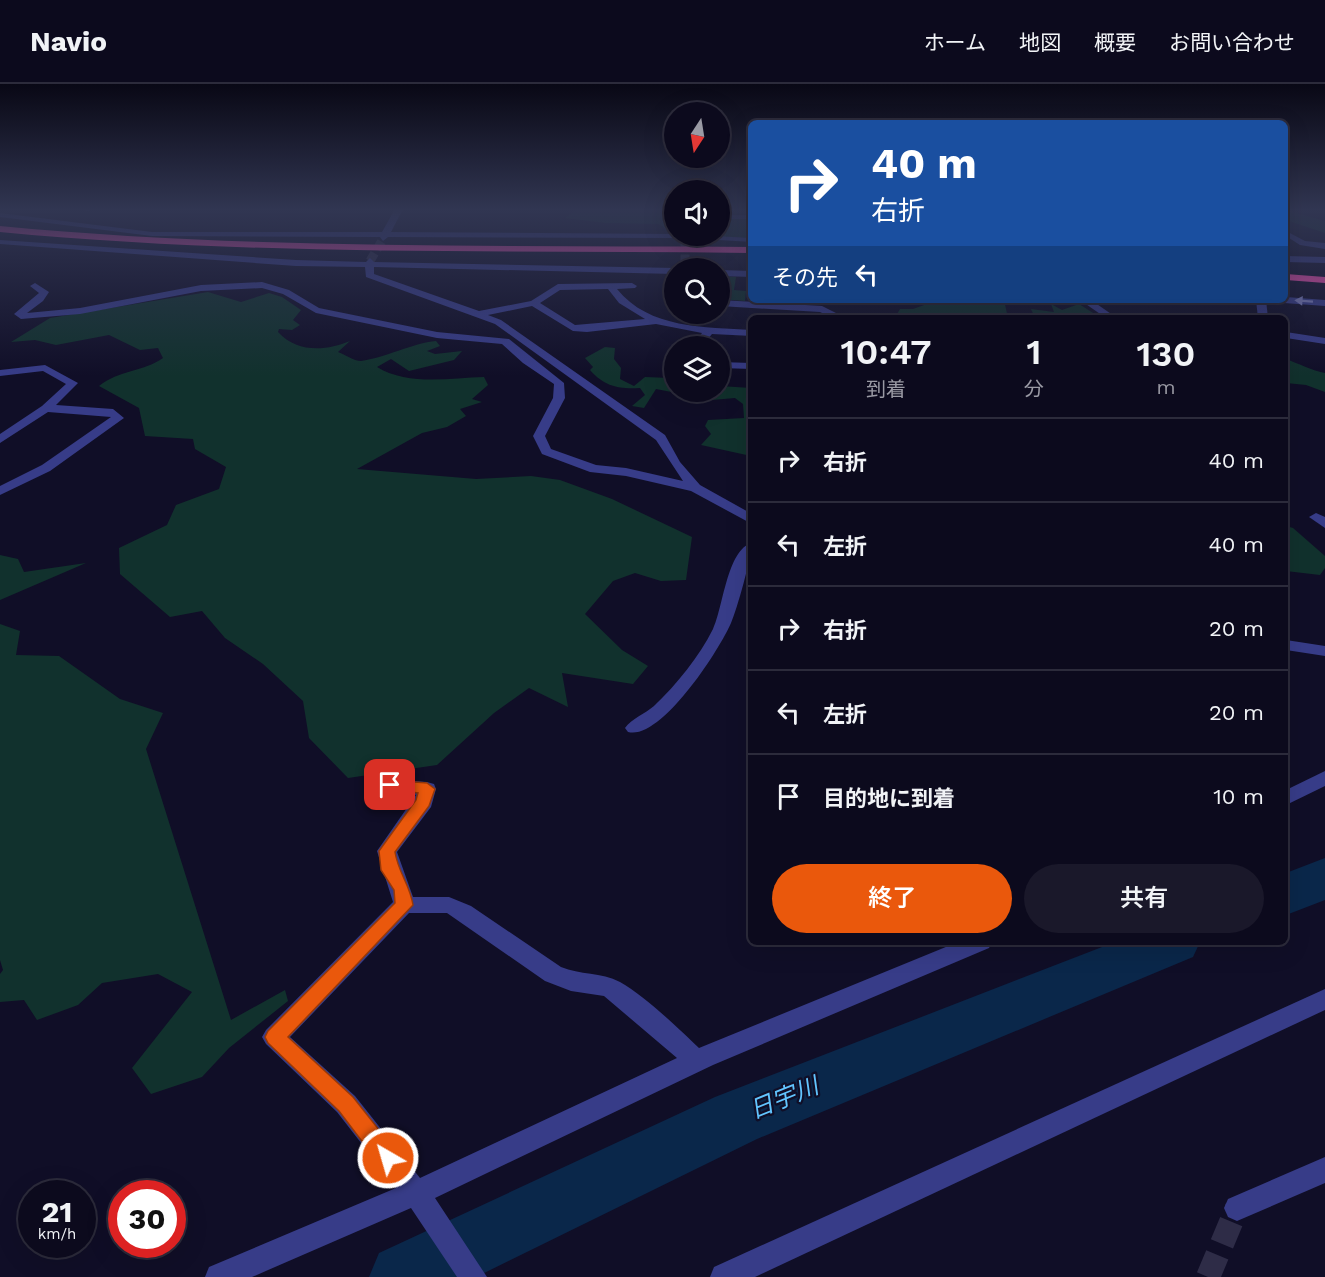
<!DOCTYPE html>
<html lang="ja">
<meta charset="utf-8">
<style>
:root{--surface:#0c0a1d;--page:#1a182a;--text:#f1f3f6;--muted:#9a9aa4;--line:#2c2b3b;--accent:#ea580c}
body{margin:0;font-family:"Work Sans","Noto Sans JP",sans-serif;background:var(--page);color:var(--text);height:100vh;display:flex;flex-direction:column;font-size:22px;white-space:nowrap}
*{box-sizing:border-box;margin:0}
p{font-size:20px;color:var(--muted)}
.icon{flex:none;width:33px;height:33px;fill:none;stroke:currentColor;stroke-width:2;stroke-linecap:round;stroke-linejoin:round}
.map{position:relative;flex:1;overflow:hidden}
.sheet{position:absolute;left:748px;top:231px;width:540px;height:630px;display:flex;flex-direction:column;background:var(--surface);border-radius:9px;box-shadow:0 6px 24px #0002,0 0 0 2px var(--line)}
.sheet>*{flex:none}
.top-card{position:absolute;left:748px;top:36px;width:540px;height:183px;border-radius:9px;box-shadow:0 6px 24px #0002,0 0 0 2px var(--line);background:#1a4fa0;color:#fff;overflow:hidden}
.needle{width:39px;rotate:192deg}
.controls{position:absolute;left:664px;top:18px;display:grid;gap:12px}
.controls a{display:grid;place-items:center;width:66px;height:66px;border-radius:50%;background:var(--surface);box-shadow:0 6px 24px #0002,0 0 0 2px var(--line);font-size:30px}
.speed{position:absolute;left:18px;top:1096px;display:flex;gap:12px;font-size:30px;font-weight:700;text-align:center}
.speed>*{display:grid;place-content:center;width:78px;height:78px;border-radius:50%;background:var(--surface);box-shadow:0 6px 24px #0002,0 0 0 2px var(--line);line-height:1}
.speed small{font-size:15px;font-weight:400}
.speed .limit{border:9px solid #d22;background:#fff;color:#111}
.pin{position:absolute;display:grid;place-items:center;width:51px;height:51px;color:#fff;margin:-26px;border-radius:12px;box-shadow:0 3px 9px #0006}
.me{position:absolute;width:66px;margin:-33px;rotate:322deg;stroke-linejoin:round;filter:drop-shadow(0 0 4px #0008)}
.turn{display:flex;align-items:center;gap:21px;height:126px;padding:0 24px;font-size:27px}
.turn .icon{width:78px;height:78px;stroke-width:2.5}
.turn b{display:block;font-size:42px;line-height:51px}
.then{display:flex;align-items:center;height:57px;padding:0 24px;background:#0003;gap:12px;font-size:22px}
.eta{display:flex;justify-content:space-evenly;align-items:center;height:102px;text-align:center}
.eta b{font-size:36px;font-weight:600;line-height:42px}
.cta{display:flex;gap:12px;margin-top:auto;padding:12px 24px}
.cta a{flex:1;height:69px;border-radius:36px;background:var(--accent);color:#fff;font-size:24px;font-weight:600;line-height:69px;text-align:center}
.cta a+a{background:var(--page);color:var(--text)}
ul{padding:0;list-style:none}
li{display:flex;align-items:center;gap:18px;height:84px;padding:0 24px;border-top:2px solid var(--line)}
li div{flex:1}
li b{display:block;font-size:22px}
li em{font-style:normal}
header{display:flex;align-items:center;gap:36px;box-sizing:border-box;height:84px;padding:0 30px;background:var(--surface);border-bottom:2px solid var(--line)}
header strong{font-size:28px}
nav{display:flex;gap:33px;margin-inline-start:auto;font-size:21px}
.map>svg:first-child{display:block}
.green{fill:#11312d}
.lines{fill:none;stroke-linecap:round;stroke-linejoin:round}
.river{fill:#0a274a;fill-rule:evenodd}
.minor-tunnel-far1{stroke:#2e2c47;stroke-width:9;stroke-dasharray:9 4.5;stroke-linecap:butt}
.minor-tunnel{stroke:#2e2c47;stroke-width:24;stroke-dasharray:24 12;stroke-linecap:butt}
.minor{fill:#373c88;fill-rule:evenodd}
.tertiary{fill:#373c88;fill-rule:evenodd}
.motorway{fill:#ff4fb4;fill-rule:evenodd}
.oneway{fill:#7e80be}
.route{fill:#ea580c;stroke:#983908;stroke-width:1.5}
.labels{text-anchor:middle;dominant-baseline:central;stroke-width:4.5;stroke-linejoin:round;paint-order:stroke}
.near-water-label{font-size:24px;font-style:italic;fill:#62c5ff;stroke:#100e27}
</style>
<header>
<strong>Navio</strong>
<nav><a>ホーム</a><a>地図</a><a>概要</a><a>お問い合わせ</a></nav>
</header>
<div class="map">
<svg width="1325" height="1193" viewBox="0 0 1325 1193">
<rect width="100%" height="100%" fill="#100e27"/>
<g class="green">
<path d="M577,125h98v20h-9l-7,-5 -53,-1 -41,-5z"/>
<path d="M1286,126l39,11v12l-39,-13z"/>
<path d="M720,135h31v19l-57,-2h26z"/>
<path d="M720,192l16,1 -2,13 12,1 -1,10 -25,-2z"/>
<path d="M208,208l33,10 28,-9 13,4 19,13 -8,10 7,5 -8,5 -13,-1 -1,3c19,21 48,19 72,9l-12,11c6,2 16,9 23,9 23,-3 52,-18 75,-20l4,5 -13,5 8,3 27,-3 -8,9 -45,11 -18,-12 -14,8c31,19 72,11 107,10l4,8 -16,14 10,3 -22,7 6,7 -19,11 -25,6 -65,36 119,10 55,-3 29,4 52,19 80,38 -6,43 -25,1 -26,-8 -22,8 -28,33 37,36 26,16 -15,18 -71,-11 6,34 -39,-19 -35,25 -57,52 -89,13 -39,-40 -6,-37 -40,-37 -38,-26 -23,-27 -32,6 -50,-43 -1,-26 48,-23 9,-20 43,-16 7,-22 -31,-18 -2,-10 -48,-3 -6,-28 -40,-22c20,-16 44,-14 64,-28l-5,-10 -18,2 -31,-15 -53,10 -21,-5 -24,2 39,-24z"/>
<path d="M938,216h66l4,18 -112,-2 4,-7h13z"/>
<path d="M1051,220l11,6 17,-6 22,14h-59l-8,-2 -3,-7 23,3z"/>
<path d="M605,263l10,1 -1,11 7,9 -1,11 14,7 11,-9 25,1 3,-11h2v25h45v-6l31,2v68l-50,-11 10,-11 -6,-8 3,-6 36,-2 -1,-14 -8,-6 -23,2 -56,-11 -12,19 -12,-2 13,-11 -5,-7c-21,1 -35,-1 -50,-18l3,-3 -8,-9z"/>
<path d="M1286,275c14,5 24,11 39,14v19l-19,-7 -20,-2z"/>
<path d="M1286,442l7,2 32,28v12l-5,7 -34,-4z"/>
<path d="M0,471l18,4 6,13 62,-9 -86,37z"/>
<path d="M0,540l20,7 -4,24 43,1 61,43 43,14 -17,36 85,271 54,-30 3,11 -59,47 -27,29 -51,17 -19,-26 60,-76 -34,-18 -56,9 -24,22 -41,15 -13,-20 -24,2v-28l3,-4 -3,-10z"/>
</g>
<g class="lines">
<g class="river">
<path d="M1325,774v42l-39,15v-42z"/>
<path d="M1115,858h85l-7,15 -436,182 -281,138h-107l10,-24 336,-156z"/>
</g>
<g class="minor-tunnel-far1">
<path d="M685,157v26"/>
<path d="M370,177l13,-22"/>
</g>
<path class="minor-tunnel" d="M1208,1193l29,-69"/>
<g class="minor">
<path d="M79,125h14l-4,2z"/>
<path d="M395,125h8l-12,23 284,2 77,4v4l-67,-4 -297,-1 -5,4 -3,-4 -228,-1 -152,-19v-4l152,19h230z"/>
<rect x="720" y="131" width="32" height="4"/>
<path d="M1286,147l19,10 20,2v6l-25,-4 -14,-9z"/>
<path d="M0,156l296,20 70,2 4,-4 4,4 302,6 -1,6 -301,-7v7l105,37 52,-10 27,-17 74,-1 5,3 -2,2 -18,1c32,40 88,38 135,41v6l-40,-2 -10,12h-10l10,-13 -46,-9 -69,8 -14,-1 -41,-25 -44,9 13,5 164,115 15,27 20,23 52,29v10l-61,-33 -65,-15 -36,-4 -48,-18 -9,-18 20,-38 1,-14 -31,-21 -21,-19 -65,-6 -121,-25 -33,-19 -21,-6 -61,3 -121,23 -59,5 -7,-5 25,-21 -9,-7 5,-3 14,9 -6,9 -16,12 53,-5 121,-23 61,-3 27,8 30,18 118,24 72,7 55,44 1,15 -20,38 6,13 45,16 30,3 57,13 -27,-41 -161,-116 -129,-47 -1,-10 -69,-1 -296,-22zM608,205l11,14 26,16 -70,6 -35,-22 20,-13z"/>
<path d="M720,186l32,1v6l-32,-1z"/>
<path d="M1286,213l39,3v6l-41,-3 -5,-3h7z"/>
<path d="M720,216l102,6 24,12h-13l-13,-6 -100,-6z"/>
<path d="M1080,216h11l26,18h-11z"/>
<path d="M1256,216h10l2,18h-10z"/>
<path d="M1286,248l39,6v6l-39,-6z"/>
<path d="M720,278l32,1v6l-32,-1z"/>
<path d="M45,281l33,18 -22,22 57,4 11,9 -74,53 -50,24v-9l42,-21 69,-48 -63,-5 -48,31v-9l42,-28 24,-22 -23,-13 -43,5v-6z"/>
<path d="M1316,429l9,4v11l-16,-11z"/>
<path d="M752,459c0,12 -15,67 -21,80 -11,26 -70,118 -103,109l-3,-4c6,-9 21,-15 29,-22 23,-22 45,-49 59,-77 10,-20 14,-80 39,-86z"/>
<path d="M1286,556l39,6v10l-39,-6z"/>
<path d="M1325,687v15l-39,19v-15z"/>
<path d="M375,694l52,4 7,2 2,5 -5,18 -34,45 16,45h36l22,9 90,61c19,8 40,5 59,15 25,14 58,46 79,66l259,-106h34l-3,6 -276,117 -278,133 52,79h-30l-46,-69 -159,69h-47l4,-10 187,-79 -59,-76 -71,-68 -4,-7 4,-7 127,-128 -16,-51 39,-56 -48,-5 -2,-5 2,-5zM409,829h38l98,68 26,10 33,5 73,62 -257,120 -65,-82 -65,-59z"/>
<path d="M1325,905v21l-570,267h-45l4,-10z"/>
<path d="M1325,1073v26l-88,38 -9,-4 -4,-9 4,-9z"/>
</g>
<path class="tertiary" d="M1286,172l39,1v6l-39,-1z"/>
<g class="motorway">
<path d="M0,142c250,24 501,19 752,21v6c-252,-3 -502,3 -752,-21z"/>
<path d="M1286,190l39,3v6l-39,-3z"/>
</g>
</g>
<defs><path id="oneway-solid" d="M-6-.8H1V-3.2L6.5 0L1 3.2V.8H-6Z" transform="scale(1.5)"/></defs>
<use class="oneway" href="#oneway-solid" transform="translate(1304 217) rotate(-176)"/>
<linearGradient id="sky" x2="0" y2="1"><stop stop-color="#090815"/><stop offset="0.43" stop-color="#313652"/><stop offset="1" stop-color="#313652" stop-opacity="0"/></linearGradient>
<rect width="1325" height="292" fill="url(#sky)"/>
<path class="route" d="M390,696l37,3 8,6 -6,17 -34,46c3,20 15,33 18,53l-125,132 65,60 42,53 3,8 -3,7 -7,3 -8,-3 -41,-54 -71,-68 -3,-6 3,-6 127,-128 -1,-13 -13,-20 -2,-19 37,-51 2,-7 -33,-4 -2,-4 2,-4z"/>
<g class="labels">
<g class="near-water-label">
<text transform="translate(784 1014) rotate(-22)">日宇川</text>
</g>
</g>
</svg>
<div class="controls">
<a><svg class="needle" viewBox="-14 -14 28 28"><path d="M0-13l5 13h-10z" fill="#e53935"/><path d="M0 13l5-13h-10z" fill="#9a9aa4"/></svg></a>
<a><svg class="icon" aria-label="sound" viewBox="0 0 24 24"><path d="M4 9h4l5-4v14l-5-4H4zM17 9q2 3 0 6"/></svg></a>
<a><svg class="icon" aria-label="search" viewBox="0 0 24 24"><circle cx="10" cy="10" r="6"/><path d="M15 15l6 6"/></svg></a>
<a><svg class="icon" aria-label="layers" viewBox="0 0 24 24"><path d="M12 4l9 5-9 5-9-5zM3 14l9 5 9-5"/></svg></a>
</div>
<div class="speed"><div>21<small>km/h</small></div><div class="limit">30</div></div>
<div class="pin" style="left:390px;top:701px;background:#d93025"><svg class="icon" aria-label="arrive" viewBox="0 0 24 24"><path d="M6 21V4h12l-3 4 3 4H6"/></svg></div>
<svg class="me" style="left:388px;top:1074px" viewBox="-20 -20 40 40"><circle r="17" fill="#ea580c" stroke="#fff" stroke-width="3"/><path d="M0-11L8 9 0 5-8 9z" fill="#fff"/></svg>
<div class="top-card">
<div class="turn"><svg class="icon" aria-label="right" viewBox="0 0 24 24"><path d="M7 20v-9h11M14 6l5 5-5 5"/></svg><div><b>40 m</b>右折</div></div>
<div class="then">その先<svg class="icon" aria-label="left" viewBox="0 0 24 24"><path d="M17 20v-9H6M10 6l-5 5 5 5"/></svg></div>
</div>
<section class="sheet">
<div class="eta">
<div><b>10:47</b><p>到着</p></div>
<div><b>1</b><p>分</p></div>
<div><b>130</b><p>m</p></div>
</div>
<ul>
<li><svg class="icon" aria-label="right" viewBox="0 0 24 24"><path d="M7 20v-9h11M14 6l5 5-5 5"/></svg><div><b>右折</b></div><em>40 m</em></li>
<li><svg class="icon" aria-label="left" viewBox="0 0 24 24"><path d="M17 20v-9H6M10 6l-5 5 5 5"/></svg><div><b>左折</b></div><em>40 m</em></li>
<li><svg class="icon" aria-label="right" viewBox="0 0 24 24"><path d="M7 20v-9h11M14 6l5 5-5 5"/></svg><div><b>右折</b></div><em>20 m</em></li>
<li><svg class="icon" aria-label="left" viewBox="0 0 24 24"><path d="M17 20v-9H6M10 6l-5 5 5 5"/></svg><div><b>左折</b></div><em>20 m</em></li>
<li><svg class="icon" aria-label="arrive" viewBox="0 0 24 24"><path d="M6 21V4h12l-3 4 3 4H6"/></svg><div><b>目的地に到着</b></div><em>10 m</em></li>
</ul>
<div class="cta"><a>終了</a><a>共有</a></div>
</section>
</div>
